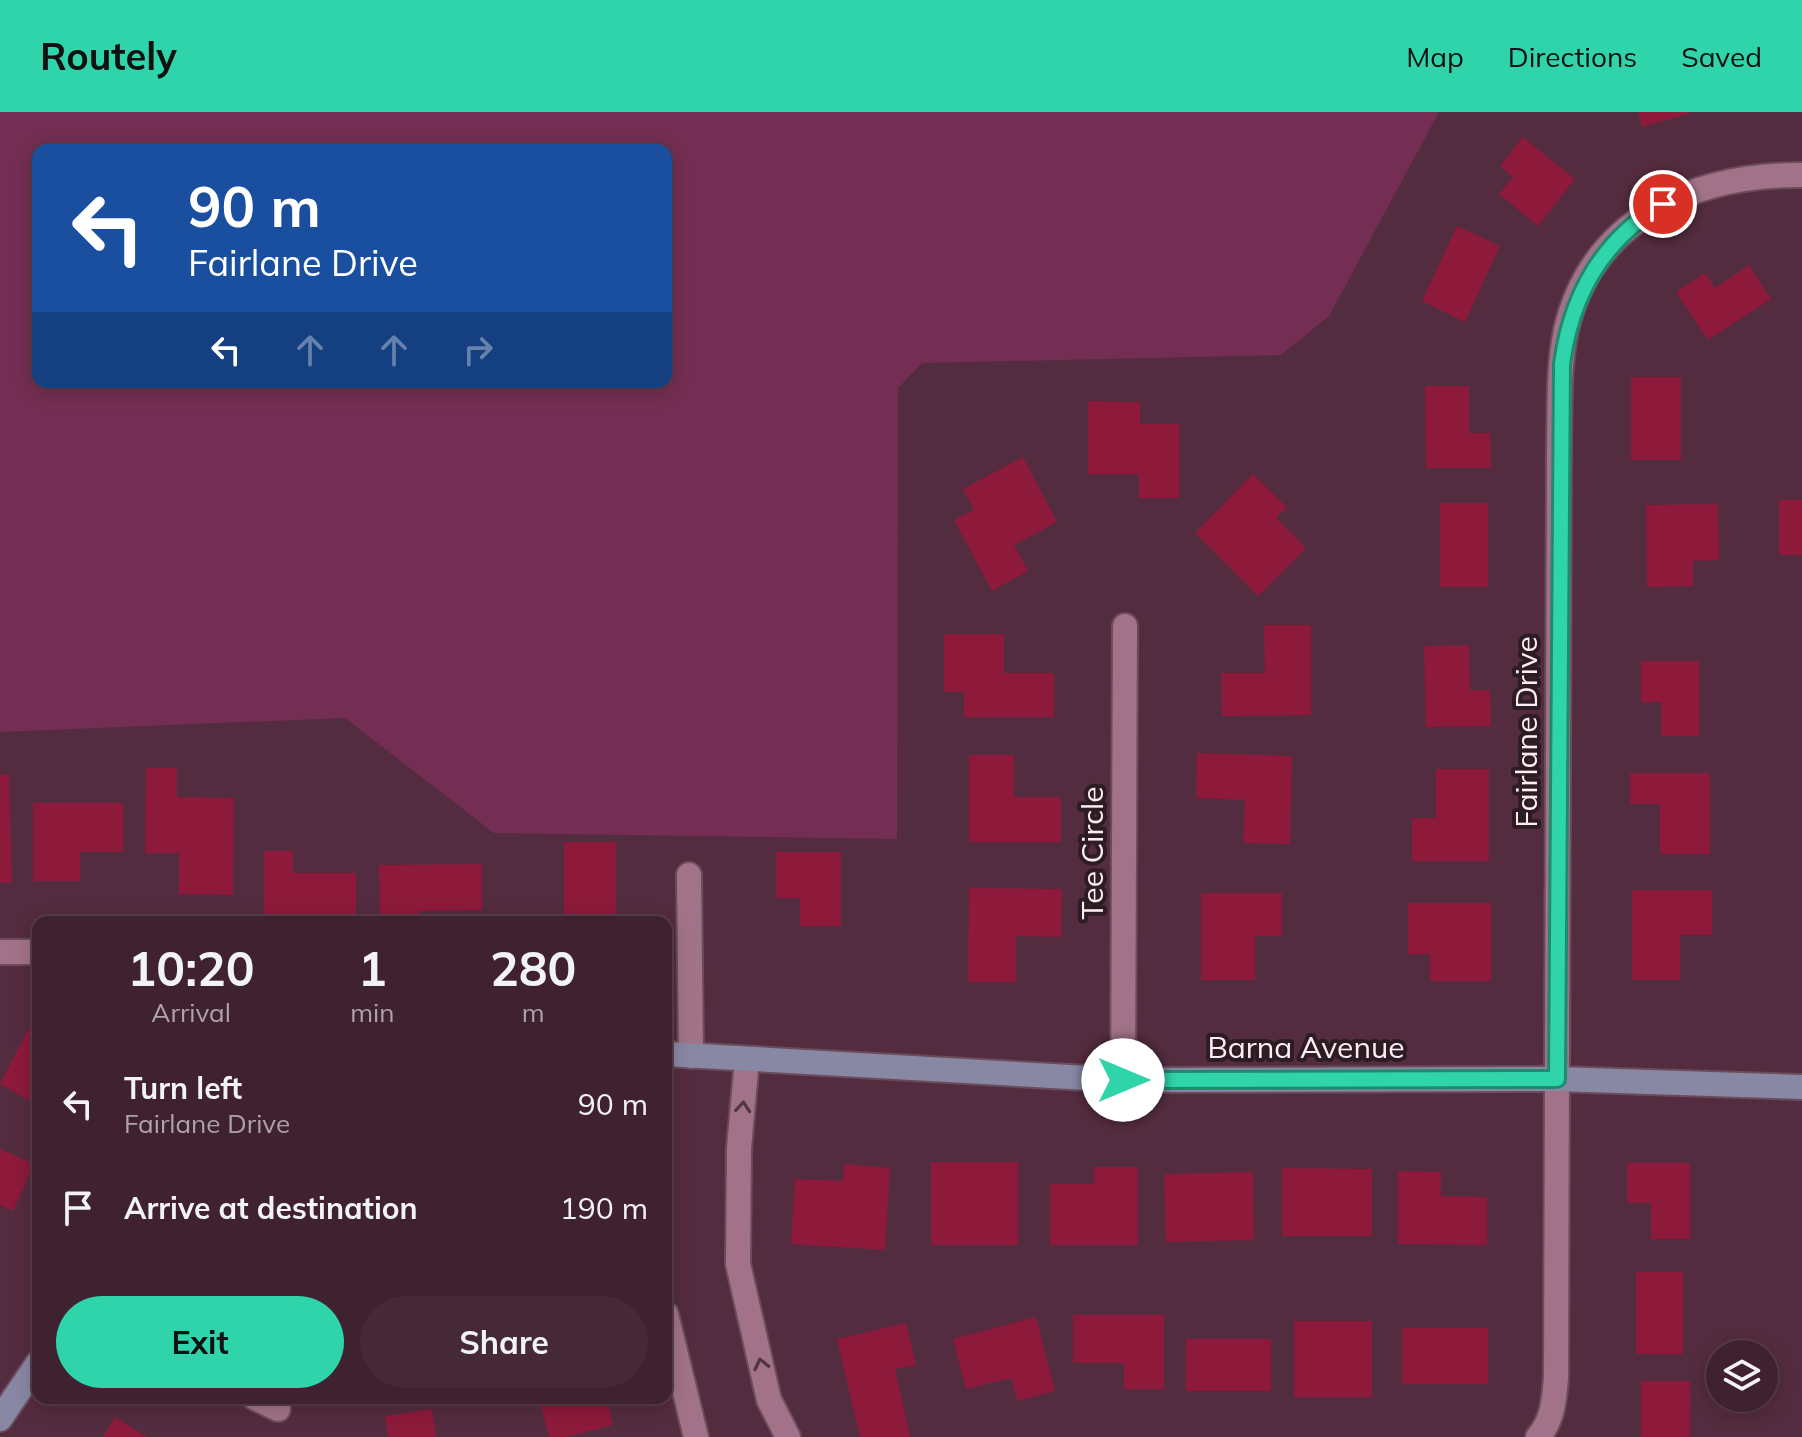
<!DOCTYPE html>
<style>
:root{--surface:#3f212f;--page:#462937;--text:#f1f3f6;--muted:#ada3aa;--line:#583e4b;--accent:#2fd4aa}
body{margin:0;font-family:Mulish,sans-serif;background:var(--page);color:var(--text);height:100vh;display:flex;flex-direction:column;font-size:30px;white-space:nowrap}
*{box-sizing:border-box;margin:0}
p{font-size:26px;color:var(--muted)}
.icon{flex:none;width:44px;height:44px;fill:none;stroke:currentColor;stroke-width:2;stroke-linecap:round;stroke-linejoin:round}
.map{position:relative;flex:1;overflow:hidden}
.drawer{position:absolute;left:32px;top:804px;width:640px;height:488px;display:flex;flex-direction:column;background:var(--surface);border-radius:16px;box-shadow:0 4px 20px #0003,0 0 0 2px var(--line)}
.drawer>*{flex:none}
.hud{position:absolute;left:32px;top:32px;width:640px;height:244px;border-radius:16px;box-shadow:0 4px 20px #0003,0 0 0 2px var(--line);background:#1a4fa0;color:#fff;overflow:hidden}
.buttons{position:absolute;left:1706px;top:1228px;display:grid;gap:16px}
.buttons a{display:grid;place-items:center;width:72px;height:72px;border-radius:50%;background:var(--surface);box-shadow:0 4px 20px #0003,0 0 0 2px var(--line);font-size:40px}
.pin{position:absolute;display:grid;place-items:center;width:68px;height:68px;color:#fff;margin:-34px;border:4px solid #fff;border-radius:50%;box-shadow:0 2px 8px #0007}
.me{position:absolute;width:88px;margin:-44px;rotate:90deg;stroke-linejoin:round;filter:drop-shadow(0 0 6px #0008)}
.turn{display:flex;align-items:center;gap:28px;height:168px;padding:0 24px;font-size:36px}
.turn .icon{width:104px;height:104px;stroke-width:2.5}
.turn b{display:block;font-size:56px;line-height:68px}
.lanes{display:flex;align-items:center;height:76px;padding:0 24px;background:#0003;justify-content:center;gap:40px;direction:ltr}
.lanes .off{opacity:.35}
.eta{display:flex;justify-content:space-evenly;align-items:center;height:136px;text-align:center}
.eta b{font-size:48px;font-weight:700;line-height:56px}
.primary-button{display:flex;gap:16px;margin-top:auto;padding:16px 24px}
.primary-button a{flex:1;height:92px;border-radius:48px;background:var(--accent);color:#111;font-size:32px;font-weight:700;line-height:92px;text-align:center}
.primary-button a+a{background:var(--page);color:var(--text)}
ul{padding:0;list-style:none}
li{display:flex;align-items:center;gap:24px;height:104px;padding:0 24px}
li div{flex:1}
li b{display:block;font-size:30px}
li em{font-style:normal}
header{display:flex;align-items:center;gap:48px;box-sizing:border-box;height:112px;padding:0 40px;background:var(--accent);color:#111}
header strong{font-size:38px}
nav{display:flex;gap:44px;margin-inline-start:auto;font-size:28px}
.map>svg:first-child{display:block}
.green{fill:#742e53;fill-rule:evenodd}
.building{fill:#8d1a3b}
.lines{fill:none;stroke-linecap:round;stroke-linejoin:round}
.street-casing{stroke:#6b4c5c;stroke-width:28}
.secondary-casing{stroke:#6b4c5c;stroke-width:28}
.street{stroke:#a27388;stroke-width:24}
.secondary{stroke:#8888a5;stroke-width:24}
.oneway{stroke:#513642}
.route-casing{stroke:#1f8a6e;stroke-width:20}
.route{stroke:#2fd4aa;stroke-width:14}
.labels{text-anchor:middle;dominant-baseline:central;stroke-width:8;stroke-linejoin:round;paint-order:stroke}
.street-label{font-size:30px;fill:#feeef4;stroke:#2e1c24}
</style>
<header>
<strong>Routely</strong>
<nav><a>Map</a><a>Directions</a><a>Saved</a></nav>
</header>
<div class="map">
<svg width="1802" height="1325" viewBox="0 0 1802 1325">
<rect width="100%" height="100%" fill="#542c3f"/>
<path class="green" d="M0,0h1439l-110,204 -48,39 -359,8 -24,25 -1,451 -403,-6 -149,-115 -345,14zM38,38h628v232h-628z"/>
<g class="building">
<path d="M1638,0h53v1l-49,14z"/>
<path d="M1523,25l52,42 -37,47 -39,-32 14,-17 -13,-11z"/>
<path d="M1457,114l43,20 -35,76 -43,-21z"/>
<path d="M1749,153l22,34 -63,41 -32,-48 29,-19 10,15z"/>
<rect x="1631" y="265" width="50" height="83"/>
<path d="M1425,274h44v47h21l1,35h-65z"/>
<path d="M1088,289l52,1v22h39v74h-40v-24h-51z"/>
<path d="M1023,345l34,65 -43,23 14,26 -36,20 -38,-71 20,-10 -11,-21z"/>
<path d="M1253,362l34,33 -11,11 30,30 -48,48 -63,-63z"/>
<rect x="1779" y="388" width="23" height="55"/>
<rect x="1440" y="391" width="48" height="84"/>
<path d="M1718,392l1,56 -26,1v25l-46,1 -1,-82z"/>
<path d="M1264,513h47v90l-89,1 -1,-43h44z"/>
<path d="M944,522h60v39h50v44h-90v-25h-20z"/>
<path d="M1469,533l1,45h20l1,36 -65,1 -2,-81z"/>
<path d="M1641,549h58v75h-38v-34h-20z"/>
<path d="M1197,641l95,3 -2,88 -47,-1 2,-43 -49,-2z"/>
<path d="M969,643h45v42h47v45h-92z"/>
<path d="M146,656h31v29l57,1 -1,97 -54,-1v-41h-34z"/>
<path d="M1436,657h53v92h-77v-43h24z"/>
<path d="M1630,661h80v81h-50v-50h-30z"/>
<path d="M9,662l3,109h-12v-108z"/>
<path d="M33,691h90v49h-43v29h-47z"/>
<rect x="564" y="730" width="52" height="80"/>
<path d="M264,739h29v22h63v47h-92z"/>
<path d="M776,740h65v74h-41v-28h-24z"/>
<path d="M482,752v46l-63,1v11h-39l-1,-57z"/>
<path d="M969,776l93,1 -1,48 -45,-1v46h-48z"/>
<path d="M1632,778h80v45h-32v45h-48z"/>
<path d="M1201,781h81v43h-27v44h-54z"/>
<path d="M1408,791h83v78h-61v-27h-22z"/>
<path d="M38,899v94l-38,-21z"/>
<path d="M0,1037l34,15 -21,47 -13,-6z"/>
<rect x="931" y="1050" width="87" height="83"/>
<path d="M1627,1051h63v76h-39v-36h-24z"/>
<path d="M844,1052l46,4 -5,82 -94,-6 4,-65 48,2z"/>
<path d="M1094,1055h44v78h-88v-61h44z"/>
<path d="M1282,1056l90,1v67h-90z"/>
<path d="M1398,1059l43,1v24l46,1v48l-89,-1z"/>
<path d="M1253,1060l1,68 -88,2 -2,-68z"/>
<rect x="1636" y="1160" width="47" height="82"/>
<path d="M1073,1203h91v74h-40v-26h-51z"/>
<path d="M1036,1205l19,74 -38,10 -6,-23 -45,11 -13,-50z"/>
<rect x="1294" y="1209" width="78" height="76"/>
<path d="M906,1211l10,42 -21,4 15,68h-50l-23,-98z"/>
<rect x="1402" y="1216" width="86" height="56"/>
<rect x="1186" y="1227" width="85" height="52"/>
<rect x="1641" y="1269" width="49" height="56"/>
<path d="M539,1286h68l6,27 -47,12h-17z"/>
<path d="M432,1297l4,28h-48l-3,-21z"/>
<path d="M115,1305l32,20h-44z"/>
</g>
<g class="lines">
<g class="street-casing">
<g id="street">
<path d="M689,763l2,181"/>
<path d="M0,840h38"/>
<path d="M747,947l-8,89 -1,116 31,136 19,37"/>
<path d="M1123,968l2,-454"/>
<path d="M666,1202l30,123"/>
<path d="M255,1286l23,11"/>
<path d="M1538,1325c15,-17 16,-37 18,-59l3,-931c1,-39 -1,-79 7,-117 26,-113 131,-156 236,-155"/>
</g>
</g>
<g class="secondary-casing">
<g id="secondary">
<path d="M666,942l457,26 434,-1 245,8"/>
<path d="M0,1307l38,-56"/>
</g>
</g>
<use href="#street" class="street"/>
<use href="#secondary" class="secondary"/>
</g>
<defs><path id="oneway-chevron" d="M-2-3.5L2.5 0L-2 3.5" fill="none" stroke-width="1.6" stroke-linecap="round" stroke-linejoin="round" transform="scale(2)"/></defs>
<g class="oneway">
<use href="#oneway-chevron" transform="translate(743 995) rotate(-85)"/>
<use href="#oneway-chevron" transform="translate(761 1252) rotate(-103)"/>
</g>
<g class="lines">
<g class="route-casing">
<path id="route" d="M1123,968l434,-1 5,-715c9,-68 40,-124 101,-160"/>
</g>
<use href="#route" class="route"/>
</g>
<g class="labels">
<g class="street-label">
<text transform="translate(1526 620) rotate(-90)">Fairlane Drive</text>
<text transform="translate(1092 741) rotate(-90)">Tee Circle</text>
<text x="1306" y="935">Barna Avenue</text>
</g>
</g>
</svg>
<div class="buttons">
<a><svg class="icon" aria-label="layers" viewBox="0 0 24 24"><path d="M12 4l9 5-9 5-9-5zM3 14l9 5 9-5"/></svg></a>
</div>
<div class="pin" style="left:1663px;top:92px;background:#d93025"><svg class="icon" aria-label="arrive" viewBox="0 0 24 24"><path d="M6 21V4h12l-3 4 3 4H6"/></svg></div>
<svg class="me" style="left:1123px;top:968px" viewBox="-20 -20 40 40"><circle r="19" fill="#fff"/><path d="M0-13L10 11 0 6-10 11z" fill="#2fd4aa"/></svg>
<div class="hud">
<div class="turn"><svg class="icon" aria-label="left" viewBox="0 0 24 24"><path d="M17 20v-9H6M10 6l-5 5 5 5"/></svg><div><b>90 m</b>Fairlane Drive</div></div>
<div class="lanes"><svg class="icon" aria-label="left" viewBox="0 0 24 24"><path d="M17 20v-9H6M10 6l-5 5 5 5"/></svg><svg class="icon off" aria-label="ahead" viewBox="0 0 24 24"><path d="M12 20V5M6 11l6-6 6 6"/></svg><svg class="icon off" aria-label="ahead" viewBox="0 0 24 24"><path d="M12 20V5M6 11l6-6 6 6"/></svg><svg class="icon off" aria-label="right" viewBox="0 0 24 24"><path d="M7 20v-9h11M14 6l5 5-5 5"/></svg></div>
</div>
<section class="drawer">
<div class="eta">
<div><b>10:20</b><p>Arrival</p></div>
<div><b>1</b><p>min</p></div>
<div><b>280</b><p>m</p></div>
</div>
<ul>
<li><svg class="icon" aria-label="left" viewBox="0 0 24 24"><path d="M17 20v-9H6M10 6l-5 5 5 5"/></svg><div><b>Turn left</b><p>Fairlane Drive</p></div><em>90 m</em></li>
<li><svg class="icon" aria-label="arrive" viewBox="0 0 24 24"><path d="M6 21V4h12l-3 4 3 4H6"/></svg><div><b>Arrive at destination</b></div><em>190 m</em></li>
</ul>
<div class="primary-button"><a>Exit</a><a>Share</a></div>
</section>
</div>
